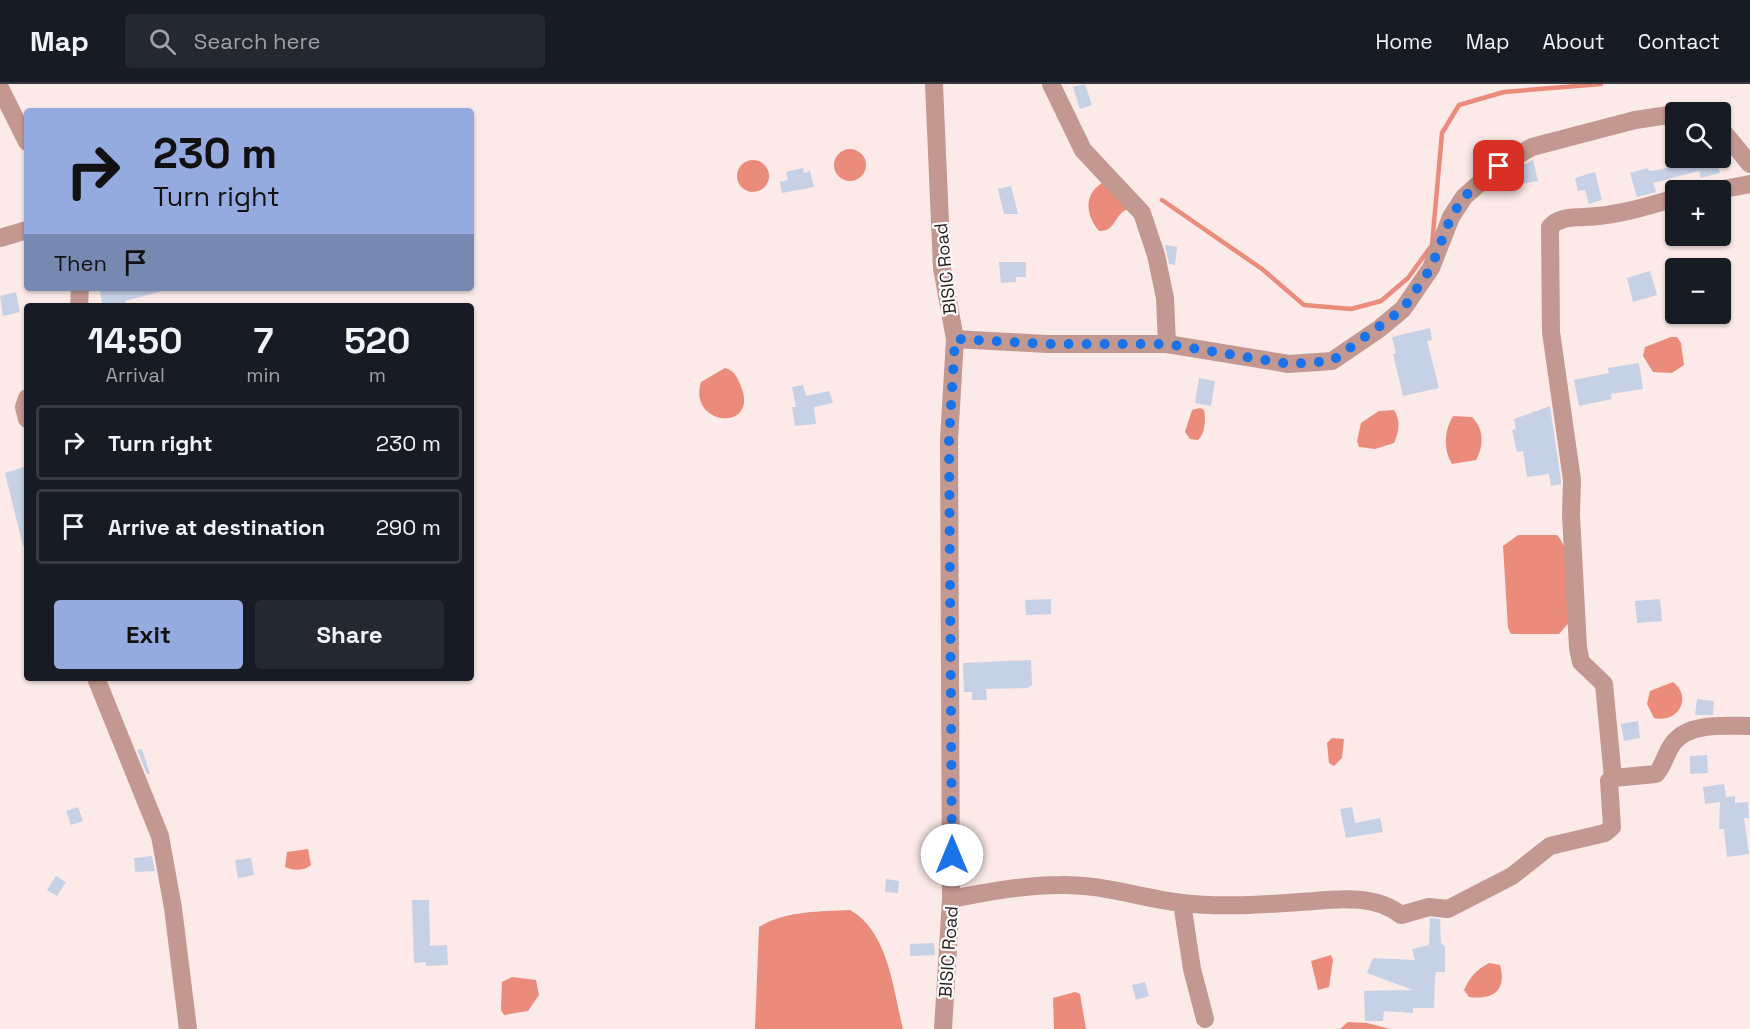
<!DOCTYPE html>
<meta charset="utf-8">
<style>
:root{--surface:#171b24;--page:#242831;--text:#f1f3f6;--muted:#9ea1a6;--line:#363941;--accent:#95aade}
body{margin:0;font-family:"Space Grotesk",sans-serif;background:var(--page);color:var(--text);height:100vh;display:flex;flex-direction:column;font-size:22px;white-space:nowrap}
*{box-sizing:border-box;margin:0}
p{font-size:20px;color:var(--muted)}
.icon{flex:none;width:33px;height:33px;fill:none;stroke:currentColor;stroke-width:2;stroke-linecap:round;stroke-linejoin:round}
.map{position:relative;flex:1;overflow:hidden}
.panel{position:absolute;left:24px;top:219px;width:450px;height:378px;display:flex;flex-direction:column;background:var(--surface);border-radius:6px;box-shadow:0 2px 4px #0004}
.panel>*{flex:none}
.guide{position:absolute;left:24px;top:24px;width:450px;height:183px;border-radius:6px;box-shadow:0 2px 4px #0004;background:#95aade;color:#111;overflow:hidden}
.controls{position:absolute;left:1665px;top:18px;display:grid;gap:12px}
.controls a{display:grid;place-items:center;width:66px;height:66px;border-radius:6px;background:var(--surface);box-shadow:0 2px 4px #0004;font-size:30px}
.pin{position:absolute;display:grid;place-items:center;width:51px;height:51px;color:#fff;margin:-26px;border-radius:12px;box-shadow:0 3px 9px #0006}
.me{position:absolute;width:66px;margin:-33px;rotate:0deg;stroke-linejoin:round;filter:drop-shadow(0 0 4px #0008)}
.turn{display:flex;align-items:center;gap:21px;height:126px;padding:0 30px;font-size:27px}
.turn .icon{width:78px;height:78px;stroke-width:2.5}
.turn b{display:block;font-size:42px;line-height:51px}
.then{display:flex;align-items:center;height:57px;padding:0 30px;background:#0003;gap:12px;font-size:22px}
.eta{display:flex;justify-content:space-evenly;align-items:center;height:102px;text-align:center}
.eta b{font-size:36px;font-weight:800;line-height:42px}
.cta{display:flex;gap:12px;margin-top:auto;padding:12px 30px}
.cta a{flex:1;height:69px;border-radius:6px;background:var(--accent);color:#111;font-size:24px;font-weight:800;line-height:69px;text-align:center}
.cta a+a{background:var(--page);color:var(--text)}
ul{padding:0;list-style:none}
li{display:flex;align-items:center;gap:18px;height:75px;margin:0 12px 9px;padding:0 18px;border:3px solid var(--line);border-radius:6px}
li div{flex:1}
li b{display:block;font-size:22px}
li em{font-style:normal}
header{display:flex;align-items:center;gap:36px;box-sizing:border-box;height:84px;padding:0 30px;background:var(--surface);border-bottom:2px solid var(--line)}
header strong{font-size:28px}
nav{display:flex;gap:33px;margin-inline-start:auto;font-size:21px}
.search{width:420px;height:54px;background:var(--page);display:flex;align-items:center;gap:15px;box-sizing:border-box;padding:0 21px;border-radius:6px;color:var(--muted);font-size:22px}
.map>svg:first-child{display:block}
.water{fill:#ea8b7b}
.lines{fill:none;stroke-linecap:round;stroke-linejoin:round}
.stream{stroke:#ea8b7b;stroke-width:4.5}
.building{fill:#c6d1e6}
.street{stroke:#c39890;stroke-width:18}
.route{stroke:#1a73e8;stroke-width:10;stroke-dasharray:0 18}
.labels{text-anchor:middle;dominant-baseline:central;stroke-width:4.5;stroke-linejoin:round;paint-order:stroke}
.street-label{font-size:18px;fill:#271d1b;stroke:#fcfcfc}
</style>
<header>
<strong>Map</strong>
<div class="search"><svg class="icon" aria-label="search" viewBox="0 0 24 24"><circle cx="10" cy="10" r="6"/><path d="M15 15l6 6"/></svg>Search here</div>
<nav><a>Home</a><a>Map</a><a>About</a><a>Contact</a></nav>
</header>
<div class="map">
<svg width="1750" height="945" viewBox="0 0 1750 945">
<rect width="100%" height="100%" fill="#fbeae7"/>
<g class="water">
<circle cx="850" cy="81" r="16"/>
<circle cx="753" cy="92" r="16"/>
<path d="M1102,99l26,26c-14,5 -12,23 -29,22 -13,-16 -16,-36 3,-48z"/>
<path d="M1671,253h6l4,6 3,22 -12,8 -19,-1 -10,-16 2,-9z"/>
<path d="M725,284c8,2 12,8 15,16 22,49 -53,43 -39,-2z"/>
<path d="M1200,324l4,2c2,9 1,24 -6,30l-8,-1 -5,-7 7,-22z"/>
<path d="M1394,326c7,11 5,21 0,33l-19,6 -16,-2 -2,-6 4,-18 18,-12z"/>
<path d="M1453,332l19,1c12,12 12,28 4,43l-24,4c-9,-14 -8,-33 1,-48z"/>
<path d="M1518,451h39c17,19 13,59 16,83l-14,16h-48l-3,-6 -5,-82z"/>
<path d="M1673,598c20,15 5,42 -19,36l-7,-14 3,-13z"/>
<path d="M1332,654l12,1 -2,19 -8,8 -5,-3 -2,-20z"/>
<path d="M308,765l3,16c-7,6 -18,6 -26,2l2,-15z"/>
<path d="M850,826c39,22 43,80 53,119h-148l4,-102c28,-17 60,-15 91,-17z"/>
<path d="M1331,871l2,5 -4,27 -11,3 -7,-29z"/>
<path d="M1489,879l11,2c7,26 -7,35 -31,32l-5,-7c6,-13 12,-20 25,-27z"/>
<path d="M512,893l24,3 3,15 -11,16 -24,4 -3,-5 1,-28z"/>
<path d="M1075,908l5,2 6,35h-32l-1,-31z"/>
<path d="M1348,938l19,1 23,6h-50z"/>
</g>
<g class="lines">
<path class="stream" d="M1162,116l100,69 42,36 47,4 30,-8 27,-23 24,-33 10,-112 17,-28 45,-13 97,-8"/>
</g>
<g class="building">
<path d="M1085,0l7,21 -12,4 -7,-22z"/>
<path d="M1678,74h37l5,15 -19,5 -2,-7 -46,12 3,9 -19,5 -7,-24 18,-5 1,3 9,-1 22,-6z"/>
<path d="M1533,76l5,21 -24,4 -3,-13z"/>
<path d="M803,84l1,5 6,-2 4,16 -32,6 -2,-11 8,-2 -2,-8z"/>
<path d="M1595,88l7,28 -13,4 -4,-14 -7,1 -3,-13z"/>
<path d="M1011,102l7,28h-14l-6,-25z"/>
<path d="M1165,161l12,2 -2,18 -6,-1z"/>
<path d="M999,178h27v15h-10v5l-15,1z"/>
<path d="M1650,187l7,24 -24,7 -6,-24z"/>
<path d="M99,204h60v4l-34,9 1,5h-23z"/>
<path d="M16,208l4,20 -17,4 -3,-20z"/>
<path d="M1430,244l2,12 -5,1 12,47 -36,8 -10,-42 3,-1 -4,-16z"/>
<path d="M1639,279l4,26 -32,5 1,5 -33,7 -5,-26 35,-7 -1,-5z"/>
<path d="M1199,294l16,3 -4,25 -16,-3z"/>
<path d="M803,301l3,11 23,-5 4,12 -19,4 2,17 -21,2 -3,-19h4l-4,-20z"/>
<path d="M1550,322l11,75v3l-10,2 -2,-12 -22,3 -4,-26 -6,1 -5,-22 4,-1 -2,-10z"/>
<path d="M24,383l3,9v70h-4l-18,-73z"/>
<path d="M1051,515v15l-25,1 -1,-15z"/>
<path d="M1660,515l2,22 -25,2 -2,-22z"/>
<path d="M1031,576l1,25 -5,3 -41,1 1,11h-15v-8h-8l-1,-29z"/>
<path d="M1697,615l17,2 -1,14h-18z"/>
<path d="M1638,637l2,17 -16,3 -3,-17z"/>
<path d="M142,665l8,25h-3l-10,-24z"/>
<path d="M1707,671l1,18 -18,1v-18z"/>
<path d="M1724,700l2,13 9,-1v7l13,-1 1,16h-5l5,36 -22,3 -3,-28h-5l1,-27 -15,2 -2,-17z"/>
<path d="M78,723l5,14 -12,4 -5,-14z"/>
<path d="M1352,723l3,16 25,-5 3,14 -37,6 -6,-29z"/>
<path d="M152,772l3,15 -20,1 -1,-14z"/>
<path d="M251,774l3,17 -16,3 -3,-18z"/>
<path d="M56,792l10,6 -9,14 -10,-6z"/>
<path d="M886,795l13,2 -1,12 -13,-1z"/>
<path d="M412,816h17l1,46 17,-1 1,20 -22,1v-4l-12,1z"/>
<path d="M1430,834l10,1 1,24 4,4v25h-9l-1,4 -1,32h-21v5l-29,-2 -1,10h-18l-1,-30 49,-1 -46,-17 6,-15 42,2 -3,-11 17,-4z"/>
<path d="M934,859l1,12 -25,1v-12z"/>
<path d="M1145,898l4,14 -13,4 -4,-15z"/>
</g>
<g class="lines">
<g class="street">
<path d="M934,0l8,184 13,71 -6,101 2,459 -8,130"/>
<path d="M1051,0l32,66 59,63 14,42 9,43 2,46"/>
<path d="M0,4l27,54"/>
<path d="M1720,44l30,36"/>
<path d="M1718,106l32,-6"/>
<path d="M0,154l27,-8"/>
<path d="M79,222l1,-18"/>
<path d="M955,255l92,5h120l122,20 43,-3 47,-32 24,-20 28,-41 20,-51 13,-20 35,-31 33,-19 103,-27 41,-6"/>
<path d="M27,314l-3,9 3,12"/>
<path d="M96,594l64,158 13,72 15,121"/>
<path d="M1613,694l-9,-94 -23,-22 -3,-14 -7,-133 1,-35 -21,-148 -1,-105c9,-10 21,-9 34,-10 32,-1 61,-10 92,-19"/>
<path d="M951,815c36,-7 73,-14 109,-14 42,-1 81,13 122,18 43,5 89,1 132,-2 29,-3 64,-5 87,14l28,-8 19,2 64,-33 38,-30 55,-13 7,-6 -3,-46 4,-3 43,-4c9,-10 9,-21 18,-32 16,-20 52,-16 76,-16"/>
<path d="M1182,819l10,66 13,50"/>
</g>
</g>
<g class="lines">
<path class="route" d="M952,771l-3,-415 6,-101 92,5h120l122,20 43,-3 71,-52 28,-41 20,-51 13,-20 35,-31"/>
</g>
<g class="labels">
<g class="street-label">
<text transform="translate(945 185) rotate(-96)">BISIC Road</text>
<text transform="translate(948 868) rotate(-86)">BISIC Road</text>
</g>
</g>
</svg>
<div class="controls">
<a><svg class="icon" aria-label="search" viewBox="0 0 24 24"><circle cx="10" cy="10" r="6"/><path d="M15 15l6 6"/></svg></a>
<a>+</a>
<a>−</a>
</div>
<div class="pin" style="left:1499px;top:82px;background:#d93025"><svg class="icon" aria-label="arrive" viewBox="0 0 24 24"><path d="M6 21V4h12l-3 4 3 4H6"/></svg></div>
<svg class="me" style="left:952px;top:771px" viewBox="-20 -20 40 40"><circle r="19" fill="#fff"/><path d="M0-13L10 11 0 6-10 11z" fill="#1a73e8"/></svg>
<div class="guide">
<div class="turn"><svg class="icon" aria-label="right" viewBox="0 0 24 24"><path d="M7 20v-9h11M14 6l5 5-5 5"/></svg><div><b>230 m</b>Turn right</div></div>
<div class="then">Then<svg class="icon" aria-label="arrive" viewBox="0 0 24 24"><path d="M6 21V4h12l-3 4 3 4H6"/></svg></div>
</div>
<section class="panel">
<div class="eta">
<div><b>14:50</b><p>Arrival</p></div>
<div><b>7</b><p>min</p></div>
<div><b>520</b><p>m</p></div>
</div>
<ul>
<li><svg class="icon" aria-label="right" viewBox="0 0 24 24"><path d="M7 20v-9h11M14 6l5 5-5 5"/></svg><div><b>Turn right</b></div><em>230 m</em></li>
<li><svg class="icon" aria-label="arrive" viewBox="0 0 24 24"><path d="M6 21V4h12l-3 4 3 4H6"/></svg><div><b>Arrive at destination</b></div><em>290 m</em></li>
</ul>
<div class="cta"><a>Exit</a><a>Share</a></div>
</section>
</div>
